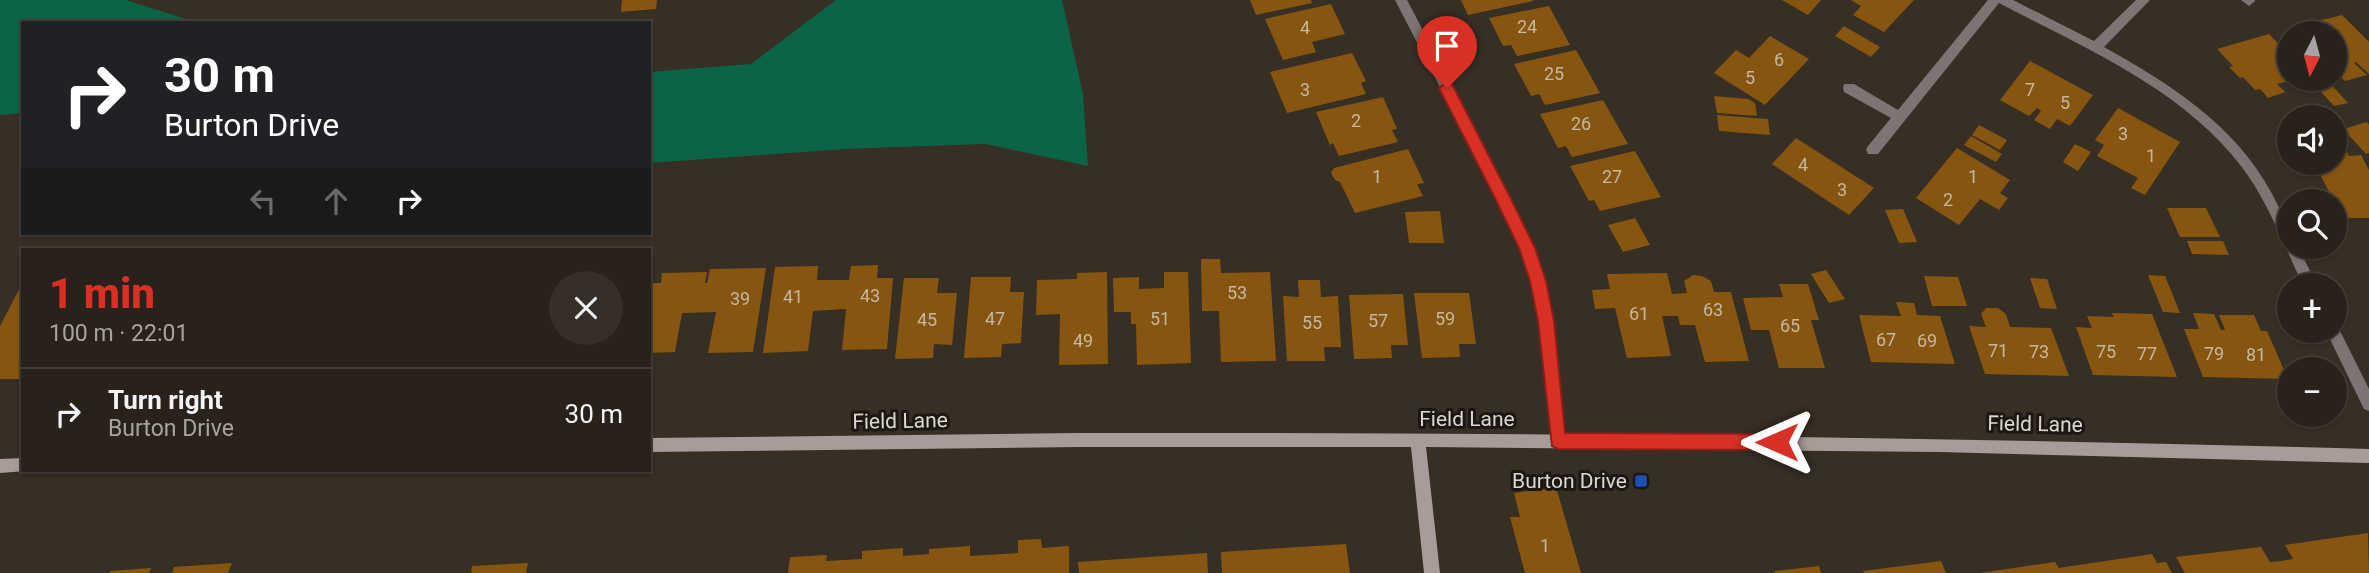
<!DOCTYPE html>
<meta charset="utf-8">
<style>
:root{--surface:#29221b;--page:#352f28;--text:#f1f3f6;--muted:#a5a4a3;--line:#453f3a;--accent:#d93025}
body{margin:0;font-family:Roboto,sans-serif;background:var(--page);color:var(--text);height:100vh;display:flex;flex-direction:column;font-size:26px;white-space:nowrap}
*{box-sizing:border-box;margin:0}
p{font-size:23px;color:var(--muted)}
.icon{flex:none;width:38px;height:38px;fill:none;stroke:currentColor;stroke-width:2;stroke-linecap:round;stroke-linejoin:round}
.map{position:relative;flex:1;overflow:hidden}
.details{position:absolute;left:21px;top:248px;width:630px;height:224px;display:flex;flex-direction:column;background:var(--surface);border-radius:0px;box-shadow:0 2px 5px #0004,0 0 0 2px var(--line)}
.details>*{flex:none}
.top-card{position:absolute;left:21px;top:21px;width:630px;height:214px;border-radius:0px;box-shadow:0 2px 5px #0004,0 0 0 2px var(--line);background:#202124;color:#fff;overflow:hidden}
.needle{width:46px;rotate:186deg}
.tools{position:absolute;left:2277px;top:21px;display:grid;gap:14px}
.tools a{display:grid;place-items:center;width:70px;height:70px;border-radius:50%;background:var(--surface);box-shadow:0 2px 5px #0004,0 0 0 2px var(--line);font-size:35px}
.pin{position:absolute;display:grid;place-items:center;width:60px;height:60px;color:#fff;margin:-72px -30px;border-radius:50% 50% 50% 0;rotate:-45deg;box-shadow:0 0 7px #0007}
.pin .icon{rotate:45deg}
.me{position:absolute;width:77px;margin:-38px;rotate:270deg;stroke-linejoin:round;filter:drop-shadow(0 0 5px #0008)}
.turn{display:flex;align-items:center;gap:24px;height:147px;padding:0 28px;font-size:32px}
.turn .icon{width:91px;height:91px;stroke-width:2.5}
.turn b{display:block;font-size:49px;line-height:60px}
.lanes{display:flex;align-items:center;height:66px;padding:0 28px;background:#0003;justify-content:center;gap:35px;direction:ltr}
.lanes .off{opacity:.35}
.round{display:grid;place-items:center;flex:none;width:74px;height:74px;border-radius:37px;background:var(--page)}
.summary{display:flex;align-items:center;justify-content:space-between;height:119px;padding:0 28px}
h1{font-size:42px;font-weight:800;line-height:52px;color:var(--accent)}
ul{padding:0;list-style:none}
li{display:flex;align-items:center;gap:21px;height:91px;padding:0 28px;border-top:2px solid var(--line)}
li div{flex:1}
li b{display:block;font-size:26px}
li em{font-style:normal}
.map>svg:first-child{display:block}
.green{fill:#0b6446}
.building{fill:#865611}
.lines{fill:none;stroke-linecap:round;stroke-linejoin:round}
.street{fill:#7d7573;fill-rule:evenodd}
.secondary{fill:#a89c98;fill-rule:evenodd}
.route{fill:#d93025;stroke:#8d1f18;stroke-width:2}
.transit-dot{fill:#1a4fb4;stroke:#1b1713;stroke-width:2.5}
.labels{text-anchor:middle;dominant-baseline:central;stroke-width:6;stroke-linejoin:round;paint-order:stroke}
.number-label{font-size:18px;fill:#c7b7a0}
.street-label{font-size:21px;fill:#ddd7d0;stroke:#1b1713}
.poi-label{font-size:21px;fill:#ddd7d0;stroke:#1b1713;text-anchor:end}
</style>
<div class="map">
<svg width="2369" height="573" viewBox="0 0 2369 573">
<rect width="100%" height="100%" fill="#372e24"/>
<g class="green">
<path d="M0,0h126l60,19 65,4h-228v90l-23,2z"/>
<path d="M836,0h226l21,94 5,72 -103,-22 -140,5 -196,14v-91l102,-8z"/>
</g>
<g class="building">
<path d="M622,0h35l-1,9 -35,3z"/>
<path d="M1250,0h61l1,3 -56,12z"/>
<path d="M1461,0h72v1l-65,14z"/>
<path d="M1782,0h39l-13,15z"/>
<path d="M1851,0h63l-30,32 -31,-17 8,-9z"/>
<path d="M1331,4l14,30 -33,8 4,10 -33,8 -18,-41z"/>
<path d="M1549,6l21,39 -53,11 -6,-11 -8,1 -14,-28z"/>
<path d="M2342,15l27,27v32l-13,-12 -2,1 13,12 -22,6 -11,-11v-37h-38l-5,-5z"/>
<path d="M1844,26l36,21 -9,10 -36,-21z"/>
<path d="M2269,34l20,21v26l-12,3 8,8 -17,6 -8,-9 -5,1 -12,-13 -3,1 -11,-11 4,-1 -16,-17z"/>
<path d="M1770,36l39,23 -44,46 -51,-32 22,-23 13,8z"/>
<path d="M1576,50l24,43 -55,12 -6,-11 -8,2 -17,-32z"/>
<path d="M1352,53l14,28 -5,2 5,11 -79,19 -17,-41z"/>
<path d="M2030,61l63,34 -23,31 -13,-7 -7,10 -16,-9 7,-9 -4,-3 -8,8 -29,-16z"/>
<path d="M2321,79h5l22,24 -14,3 -23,-25z"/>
<path d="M1714,96l34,3 7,4 2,13 -40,-3z"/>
<path d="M1383,97l14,32 -5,1 6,12 -59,14 -6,-13 -3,2 -14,-33z"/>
<path d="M1603,100l25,44 -56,13 -6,-11 -8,2 -18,-34z"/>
<path d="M2118,108l62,34 -35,53 -14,-7 7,-10 -41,-22 7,-11 -9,-5z"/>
<path d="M1717,115l51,4 2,16 -51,-4z"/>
<path d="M2367,122l2,3v28l-3,1 -23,-25z"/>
<path d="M1979,125l28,15 -7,10 -28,-15z"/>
<path d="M2334,129l15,27 12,-1 8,15v48h-26l-29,-55h20z"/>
<path d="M1971,136l31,18 -6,8 -32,-17z"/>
<path d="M1796,138l78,50 -25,27 -77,-51z"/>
<path d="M2075,144l16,8 -13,19 -15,-9z"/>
<path d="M1957,148l53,32 -10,13 8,5 -9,12 -19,-11 -21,26 -43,-27z"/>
<path d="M1408,149l16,34 -7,1 6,12 -68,17 -15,-31 -5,-2 -4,-7 3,-5z"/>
<path d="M1635,151l26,46 -61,14 -6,-11 -5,1 -19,-35z"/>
<path d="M2167,208h39l14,29h-40z"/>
<path d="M1903,209l14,33 -18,1 -14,-33z"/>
<path d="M1440,211l4,32h-35l-4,-31z"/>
<path d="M1635,218l15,27 -27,7 -15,-27z"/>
<path d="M2187,241h36l6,14 -37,-1z"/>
<path d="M1201,259h19l1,14 49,-1 6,89 -55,1 -2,-51h-17z"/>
<path d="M878,265l-1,13h16l-6,71 -45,1 4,-41 -16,1 -17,1 -5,40 -45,2 12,-86 43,-1 -1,14h32l2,-14z"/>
<path d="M766,268l-13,84 -45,1 8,-41 -34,1 -7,39 -26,1v-70h12l1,-10 45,-1 -2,11h2l3,-14z"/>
<path d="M1826,270l19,29 -16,4 -18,-29z"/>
<path d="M1107,272l1,92 -49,1 1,-51 -24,1 1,-35 40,-1v-6z"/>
<path d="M1164,272h24l3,91 -54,2 -1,-41h-5v-12h-17l-1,-34 26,-1v12l25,-1z"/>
<path d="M1667,273l5,21 15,-1 -3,-12 9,-6 9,1 9,5 3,11h17l18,69 -44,1 -10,-37h-15l-2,-9h-16l9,40 -44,2 -12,-50 -20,1 -3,-19 18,-1 -3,-15z"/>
<path d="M2148,275l17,1 15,37 -17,-1z"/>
<path d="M1924,276l34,1 9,29h-35z"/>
<path d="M971,277h40l-1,15h14l-3,51 -19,1 -1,13 -37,1z"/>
<path d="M904,278h35l-2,15h20l-5,52 -18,-1 -1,14 -38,1z"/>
<path d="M2030,278l17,1 10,30 -17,-1z"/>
<path d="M1298,280h22l1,17 17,-1 3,51h-17l1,14h-38l-4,-65 16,1z"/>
<path d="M23,282v91l-3,6h-20v-53z"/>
<path d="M1779,284h29l11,36h-8l14,48h-46l-10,-38h-18l-8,-32 40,-1z"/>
<path d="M1414,293h55l7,51h-17l1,13 -38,1z"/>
<path d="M1403,294l5,51h-17l1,13 -38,1 -5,-64z"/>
<path d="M1896,302l18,1 3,12 23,1 15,48 -84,-2 -12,-47 42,1z"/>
<path d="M1986,308h12l8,6 4,13 41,1 18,48 -84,-2 -16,-48 17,1 -5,-13z"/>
<path d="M2112,313l40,1 25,63 -84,-2 -17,-48 16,1 -5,-12 27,1z"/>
<path d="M2193,313l21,1 7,16h4l-6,-15h35l7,16h6l21,48 -85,-2 -19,-48h15z"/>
<path d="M1556,487l25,86h-56l-15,-56h10l-6,-24z"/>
<path d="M2368,533l1,40h-184l-9,-16 85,-10 9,15 11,-1 12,-2 -8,-14z"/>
<path d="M1041,539l1,9 27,-2v27h-281l2,-16 37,-2 -1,6 36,-2v-8l41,-3v8l26,-2v-5l41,-3v10l48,-3v-13z"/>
<path d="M1346,544l4,29h-128l-1,-21z"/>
<path d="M1207,553l1,20h-129l-1,-11z"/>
<path d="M2152,554l5,9 9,-1 6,11h-192l75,-11 4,6z"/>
<path d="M1941,561l5,12h-82l-1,-2z"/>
<path d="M232,563l-4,10h-56l2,-6z"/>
<path d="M528,563l-2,10h-55l1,-7z"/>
<path d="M1819,566l2,7h-46v-2z"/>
<path d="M151,568l-2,5h-39v-2z"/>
</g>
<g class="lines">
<g class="street">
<path d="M1395,0h12l90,171 37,77 11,33 8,40 12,120 -2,5 -5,2 -5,-2 -2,-5 -12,-120 -8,-40 -11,-33 -34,-72z"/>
<path d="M1988,0h25l81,41 42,-41h14l-46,47c66,37 130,77 167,145 10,19 18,34 18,55h9l19,38h-14c-19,-39 -35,-84 -62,-119 -60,-78 -157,-118 -242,-163l-121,151h-10l-2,-4 2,-4 23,-28 -47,-26 -1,-4 1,-4h10l44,26z"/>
<path d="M2241,0h14v1l-6,5z"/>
<path d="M2334,325l4,2 31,62v22l-5,-2 -38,-78h8z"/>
</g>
<g class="secondary">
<path d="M1079,433c430,-1 860,4 1290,16v14l-430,-11 -513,-5 14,126h-16l-13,-126h-332l-430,5v-14z"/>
<path d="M23,458v13h3l-26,2v-14z"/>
</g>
</g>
<path class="route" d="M1447,82l5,2 59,115 24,49 11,33 8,40 11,112 212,1 6,2 2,6 -2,5 -6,3 -219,-1 -6,-3 -14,-125 -8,-40 -11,-33 -23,-48 -57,-112z"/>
<rect class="transit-dot" x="1634" y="474" width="14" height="14" rx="3.5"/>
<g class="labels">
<g class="number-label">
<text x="1527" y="26">24</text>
<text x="1305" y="27">4</text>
<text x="1779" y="59">6</text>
<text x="1554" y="73">25</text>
<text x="1750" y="77">5</text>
<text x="1305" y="89">3</text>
<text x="2030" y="89">7</text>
<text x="2065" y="102">5</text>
<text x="1356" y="120">2</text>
<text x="1581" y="123">26</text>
<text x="2123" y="133">3</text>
<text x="2151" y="155">1</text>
<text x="1803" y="164">4</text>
<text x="1377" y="176">1</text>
<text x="1612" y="176">27</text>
<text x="1973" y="176">1</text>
<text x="1842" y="189">3</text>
<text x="1948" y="199">2</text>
<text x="1237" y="292">53</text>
<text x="870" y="295">43</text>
<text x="793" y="296">41</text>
<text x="740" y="298">39</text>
<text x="1713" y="309">63</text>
<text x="1639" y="313">61</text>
<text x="995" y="318">47</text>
<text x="1160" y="318">51</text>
<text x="1445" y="318">59</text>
<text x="927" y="319">45</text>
<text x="1378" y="320">57</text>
<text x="1312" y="322">55</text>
<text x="1790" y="325">65</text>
<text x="1886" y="339">67</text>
<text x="1083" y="340">49</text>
<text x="1927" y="340">69</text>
<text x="1998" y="350">71</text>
<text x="2039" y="351">73</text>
<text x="2106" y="351">75</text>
<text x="2147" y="353">77</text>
<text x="2214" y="353">79</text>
<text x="2256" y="354">81</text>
<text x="1545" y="545">1</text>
</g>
<g class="street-label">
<text x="1467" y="419">Field Lane</text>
<text transform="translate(900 421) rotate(-1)">Field Lane</text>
<text transform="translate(2035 424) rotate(1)">Field Lane</text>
</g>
<g class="poi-label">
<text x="1627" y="481">Burton Drive</text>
</g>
</g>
</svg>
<div class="tools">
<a><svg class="needle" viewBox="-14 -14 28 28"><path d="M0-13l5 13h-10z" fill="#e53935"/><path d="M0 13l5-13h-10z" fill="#a5a4a3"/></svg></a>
<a><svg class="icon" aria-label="sound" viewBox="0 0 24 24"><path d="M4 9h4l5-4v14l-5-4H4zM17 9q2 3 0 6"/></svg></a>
<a><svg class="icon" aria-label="search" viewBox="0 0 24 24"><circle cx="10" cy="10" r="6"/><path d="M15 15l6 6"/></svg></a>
<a>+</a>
<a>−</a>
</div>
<div class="pin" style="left:1447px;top:88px;background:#d93025"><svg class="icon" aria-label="arrive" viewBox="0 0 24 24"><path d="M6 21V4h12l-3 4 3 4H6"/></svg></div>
<svg class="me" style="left:1777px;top:442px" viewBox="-20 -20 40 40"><path d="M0-17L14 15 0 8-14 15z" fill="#d93025" stroke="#fff" stroke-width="4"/></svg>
<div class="top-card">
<div class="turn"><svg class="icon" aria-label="right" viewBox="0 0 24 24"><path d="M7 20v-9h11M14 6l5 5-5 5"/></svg><div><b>30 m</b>Burton Drive</div></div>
<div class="lanes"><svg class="icon off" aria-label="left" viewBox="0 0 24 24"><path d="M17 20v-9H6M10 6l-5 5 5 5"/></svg><svg class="icon off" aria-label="ahead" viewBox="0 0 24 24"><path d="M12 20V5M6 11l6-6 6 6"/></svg><svg class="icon" aria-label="right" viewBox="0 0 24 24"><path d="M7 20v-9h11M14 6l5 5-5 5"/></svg></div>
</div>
<section class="details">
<div class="summary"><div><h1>1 min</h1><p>100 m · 22:01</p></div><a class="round"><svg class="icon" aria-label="close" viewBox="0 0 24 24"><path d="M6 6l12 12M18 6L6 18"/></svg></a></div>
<ul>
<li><svg class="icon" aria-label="right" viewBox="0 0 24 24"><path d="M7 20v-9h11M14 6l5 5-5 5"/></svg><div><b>Turn right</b><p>Burton Drive</p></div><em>30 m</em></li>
</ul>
</section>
</div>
